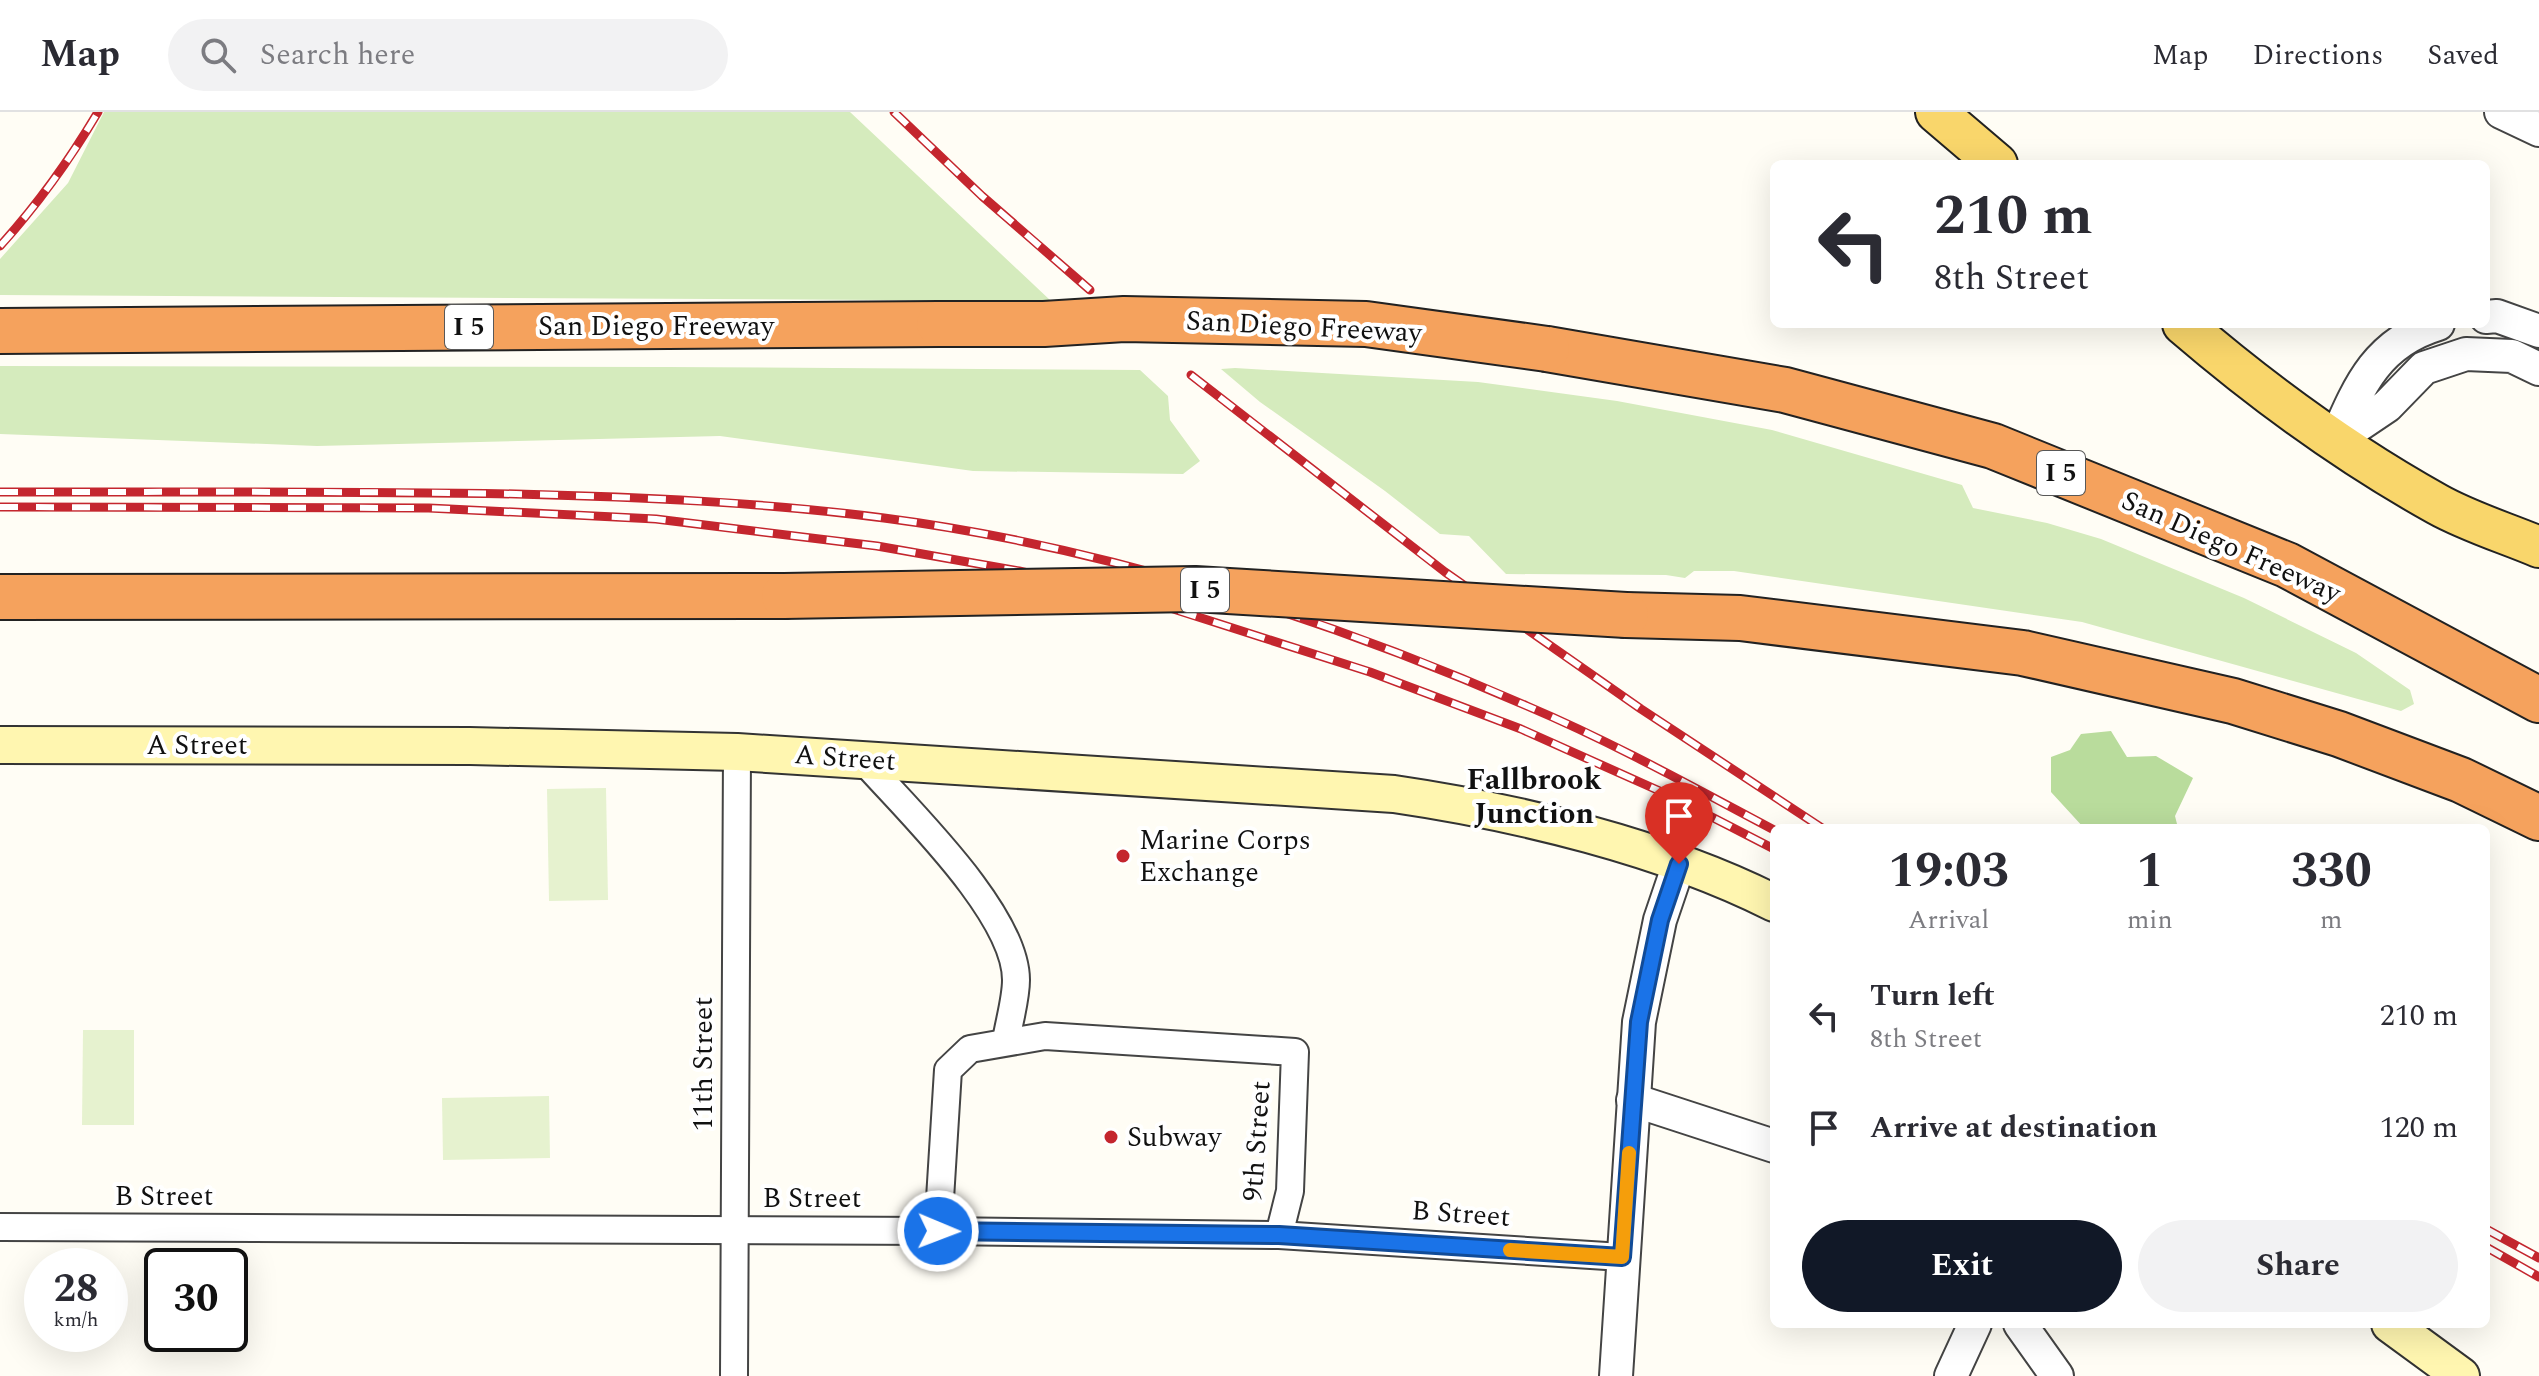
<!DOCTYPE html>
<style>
:root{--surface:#fff;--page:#f2f2f3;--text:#2b2b33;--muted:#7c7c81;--line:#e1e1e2;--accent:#111827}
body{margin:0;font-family:Spectral,serif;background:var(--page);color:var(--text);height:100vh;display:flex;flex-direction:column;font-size:30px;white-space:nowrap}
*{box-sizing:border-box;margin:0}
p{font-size:26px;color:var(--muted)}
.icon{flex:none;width:44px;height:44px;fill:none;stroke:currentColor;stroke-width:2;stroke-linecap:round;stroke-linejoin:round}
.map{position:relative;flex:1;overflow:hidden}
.details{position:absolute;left:1770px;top:712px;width:720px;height:504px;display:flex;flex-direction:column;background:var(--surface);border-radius:12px;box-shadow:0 8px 32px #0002}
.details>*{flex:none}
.banner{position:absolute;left:1770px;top:48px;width:720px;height:168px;border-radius:12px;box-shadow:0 8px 32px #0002;background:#fff;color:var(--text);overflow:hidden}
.speed{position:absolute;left:24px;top:1136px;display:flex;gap:16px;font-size:40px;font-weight:700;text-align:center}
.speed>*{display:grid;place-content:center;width:104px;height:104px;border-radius:50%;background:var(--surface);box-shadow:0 8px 32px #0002;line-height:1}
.speed small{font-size:20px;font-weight:400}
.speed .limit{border:4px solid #111;border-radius:12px;background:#fff;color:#111}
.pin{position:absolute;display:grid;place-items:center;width:68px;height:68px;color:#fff;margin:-82px -34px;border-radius:50% 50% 50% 0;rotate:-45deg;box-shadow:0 0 8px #0007}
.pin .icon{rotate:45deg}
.me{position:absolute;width:88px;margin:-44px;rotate:91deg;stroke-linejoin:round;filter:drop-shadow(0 0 6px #0008)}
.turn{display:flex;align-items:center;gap:28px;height:168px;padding:0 32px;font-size:36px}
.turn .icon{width:104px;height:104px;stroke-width:2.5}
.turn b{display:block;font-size:56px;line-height:68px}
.eta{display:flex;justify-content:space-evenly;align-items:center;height:136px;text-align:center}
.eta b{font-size:48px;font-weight:700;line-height:56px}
.primary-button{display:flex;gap:16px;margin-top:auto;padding:16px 32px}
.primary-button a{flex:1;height:92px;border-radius:48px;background:var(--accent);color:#fff;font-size:32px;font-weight:700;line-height:92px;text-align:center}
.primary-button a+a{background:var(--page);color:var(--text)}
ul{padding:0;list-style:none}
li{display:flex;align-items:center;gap:24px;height:112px;padding:0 32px}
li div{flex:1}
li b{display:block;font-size:30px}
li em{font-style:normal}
header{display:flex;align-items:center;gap:48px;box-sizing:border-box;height:112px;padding:0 40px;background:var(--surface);border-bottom:2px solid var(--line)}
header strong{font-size:38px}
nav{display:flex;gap:44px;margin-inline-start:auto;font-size:28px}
.search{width:560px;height:72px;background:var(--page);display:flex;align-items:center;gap:20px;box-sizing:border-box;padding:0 28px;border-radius:44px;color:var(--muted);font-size:30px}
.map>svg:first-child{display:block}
.green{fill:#d5ebbd}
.forest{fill:#b9dc9c}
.pitch{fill:#e6f2cf}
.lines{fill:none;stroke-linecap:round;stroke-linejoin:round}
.minor-casing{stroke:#444;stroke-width:30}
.tertiary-casing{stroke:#444;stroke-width:36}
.secondary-casing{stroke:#333;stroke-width:40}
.primary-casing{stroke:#222;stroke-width:44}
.motorway-casing{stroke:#222;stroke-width:48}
.minor{stroke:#fff;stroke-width:26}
.tertiary{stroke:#fff;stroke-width:32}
.secondary{stroke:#fff6b0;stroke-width:36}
.primary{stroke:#f9d66b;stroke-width:40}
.motorway{stroke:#f5a25d;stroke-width:44}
.rail-casing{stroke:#c4262e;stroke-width:9}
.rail{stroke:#fff;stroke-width:6;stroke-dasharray:18;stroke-linecap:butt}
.motorway-bridge-casing{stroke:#222;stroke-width:48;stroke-linecap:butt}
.motorway-bridge{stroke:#f5a25d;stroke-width:44}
.route-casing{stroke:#114b97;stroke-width:20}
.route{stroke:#1a73e8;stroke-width:14}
.slow{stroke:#f59e0b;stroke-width:14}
.poi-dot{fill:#c4262e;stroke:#fff;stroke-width:3}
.labels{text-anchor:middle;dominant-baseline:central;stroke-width:8;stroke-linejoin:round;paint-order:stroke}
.shield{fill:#fff;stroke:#585858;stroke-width:2}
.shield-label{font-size:26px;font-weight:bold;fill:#111}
.street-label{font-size:28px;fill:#111;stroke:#fff}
.poi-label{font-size:28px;fill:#111;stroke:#fff;text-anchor:start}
.neighbourhood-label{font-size:30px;font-weight:bold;fill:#111;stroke:#fff}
</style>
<header>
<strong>Map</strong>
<div class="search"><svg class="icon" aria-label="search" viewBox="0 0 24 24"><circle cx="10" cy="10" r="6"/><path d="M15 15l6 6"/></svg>Search here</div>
<nav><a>Map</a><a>Directions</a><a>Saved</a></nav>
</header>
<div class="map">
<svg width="2539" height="1264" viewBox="0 0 2539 1264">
<rect width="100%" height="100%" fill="#fffdf5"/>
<g class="green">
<path d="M104,0h746l201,189 -1051,-6v-36l68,-76z"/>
<path d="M0,254l666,1 474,3 28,26 2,24 30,41 -17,13 -210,-3 -253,-35 -403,10 -317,-12z"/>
<path d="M1235,256l243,14 139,19 155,29 190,55 11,23 74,15 54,16 143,59 112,55 54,37 4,14 -13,7 -319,-89 -348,-51h-40l-9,7 -19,-3 -160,-1 -37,-38 -29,-2 -55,-43 -125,-89 -39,-33z"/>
</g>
<path class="forest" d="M2111,619l16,26 29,-1 37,22 -18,38 3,12h-94l-33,-36v-35l19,-7 11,-16z"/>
<g class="pitch">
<path d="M606,676l2,112 -59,1 -2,-112z"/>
<path d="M83,918h51v95h-52z"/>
<path d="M549,984l1,62 -107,2 -1,-62z"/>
</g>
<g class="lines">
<g class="minor-casing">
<g id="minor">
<path d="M862,647c44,50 154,154 154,221 0,19 -7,42 -10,61"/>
<path d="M0,1115l938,4 341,4 343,22"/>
<path d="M938,1119l10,-161 22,-21 75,-13 250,16 -5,139 -11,44"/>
<path d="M734,1264l3,-624"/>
</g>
</g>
<g class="tertiary-casing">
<g id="tertiary">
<path d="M2501,0l38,18"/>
<path d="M2486,205l11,-1 42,15"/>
<path d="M2335,329l52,-35 37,-38 42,-14 46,2 27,13"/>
<path d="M2335,329c24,-55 41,-98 103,-117"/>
<path d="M1633,988l141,46"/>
<path d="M2020,1212l37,52"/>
<path d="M1616,1264l23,-354 21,-102 19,-56"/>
<path d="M1951,1264l24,-52"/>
</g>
</g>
<g class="secondary-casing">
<g id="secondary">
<path d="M0,633l470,1 267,6 657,42c123,18 269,53 380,109"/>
<path d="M2390,1212l71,52"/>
</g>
</g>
<g class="primary-casing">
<g id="primary">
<path d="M1936,0l61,52"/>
<path d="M2183,212c78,67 164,130 254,180 32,18 69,29 102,43"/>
</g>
</g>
<g class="motorway-casing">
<g id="motorway">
<path d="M0,219l939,-7"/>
<path d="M1547,237l238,41 208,56 294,119 252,135"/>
<path d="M0,485l784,-1"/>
<path d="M1626,503l114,3 283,35 210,48 106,33 122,46 78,38"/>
</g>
</g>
<use href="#minor" class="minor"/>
<use href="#tertiary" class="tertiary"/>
<use href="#secondary" class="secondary"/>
<use href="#primary" class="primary"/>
<use href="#motorway" class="motorway"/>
<g class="rail-casing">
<g id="rail">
<path d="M894,0l88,84 108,94"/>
<path d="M0,134c38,-42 69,-85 98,-134"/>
<path d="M1191,263l254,197 196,137 181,119"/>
<path d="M0,380c172,0 344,-1 516,2 123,3 245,8 368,24 217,28 443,100 643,188 85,36 166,81 247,124"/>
<path d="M0,395l429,1 227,11 221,27 142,25 120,27 231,74 151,57 152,68 101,52"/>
<path d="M2486,1117l53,29"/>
<path d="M2486,1135l53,30"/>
</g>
</g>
<use href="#rail" class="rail"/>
<g class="motorway-bridge-casing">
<g id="motorway-bridge">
<path d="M939,212h105l80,-5 242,5 181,25"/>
<path d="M784,484l411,-7 431,26"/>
</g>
</g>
<use href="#motorway-bridge" class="motorway-bridge"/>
</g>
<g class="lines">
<g class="route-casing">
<path id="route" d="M938,1119l341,4 343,22 17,-235 21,-102 19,-56"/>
</g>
<use href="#route" class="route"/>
<path class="slow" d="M1510,1138l112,7 7,-104"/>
</g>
<g class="poi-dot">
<circle cx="1123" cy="744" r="8"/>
<circle cx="1111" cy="1025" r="8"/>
</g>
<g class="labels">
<g class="shield">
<rect x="445" y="193" width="48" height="44" rx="6"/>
<rect x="2037" y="339" width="48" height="44" rx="6"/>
<rect x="1181" y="456" width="48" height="44" rx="6"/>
</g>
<g class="shield-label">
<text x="469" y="215">I 5</text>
<text x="2061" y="361">I 5</text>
<text x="1205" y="478">I 5</text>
</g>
<g class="street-label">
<text x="656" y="214">San Diego Freeway</text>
<text transform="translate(1304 215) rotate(3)">San Diego Freeway</text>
<text transform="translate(2231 435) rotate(24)">San Diego Freeway</text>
<text x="197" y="633">A Street</text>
<text transform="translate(845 646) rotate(4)">A Street</text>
<text transform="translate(703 952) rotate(-90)">11th Street</text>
<text transform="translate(1257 1029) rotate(-86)">9th Street</text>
<text x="164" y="1084">B Street</text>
<text x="812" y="1086">B Street</text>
<text transform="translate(1461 1102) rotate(4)">B Street</text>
</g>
<g class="poi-label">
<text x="1139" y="728">Marine Corps<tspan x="1139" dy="32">Exchange</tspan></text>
<text x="1127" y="1025">Subway</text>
</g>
<g class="neighbourhood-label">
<text x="1534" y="668">Fallbrook<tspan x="1534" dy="34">Junction</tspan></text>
</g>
</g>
</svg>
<div class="speed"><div>28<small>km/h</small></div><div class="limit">30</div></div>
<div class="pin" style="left:1679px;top:752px;background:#d93025"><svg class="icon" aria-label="arrive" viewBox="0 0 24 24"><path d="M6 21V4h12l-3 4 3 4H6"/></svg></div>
<svg class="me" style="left:938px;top:1119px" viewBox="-20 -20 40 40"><circle r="17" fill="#1a73e8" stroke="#fff" stroke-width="3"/><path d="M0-11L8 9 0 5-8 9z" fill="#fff"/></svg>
<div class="banner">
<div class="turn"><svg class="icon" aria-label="left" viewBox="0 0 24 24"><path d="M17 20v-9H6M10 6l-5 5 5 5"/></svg><div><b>210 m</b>8th Street</div></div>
</div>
<section class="details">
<div class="eta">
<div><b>19:03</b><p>Arrival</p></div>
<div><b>1</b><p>min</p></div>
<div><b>330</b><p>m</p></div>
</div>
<ul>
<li><svg class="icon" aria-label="left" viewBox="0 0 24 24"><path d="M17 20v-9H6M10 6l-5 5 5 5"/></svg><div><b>Turn left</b><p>8th Street</p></div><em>210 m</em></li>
<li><svg class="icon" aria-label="arrive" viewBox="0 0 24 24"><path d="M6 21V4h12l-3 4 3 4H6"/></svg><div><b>Arrive at destination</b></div><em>120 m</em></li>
</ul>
<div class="primary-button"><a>Exit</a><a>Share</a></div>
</section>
</div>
